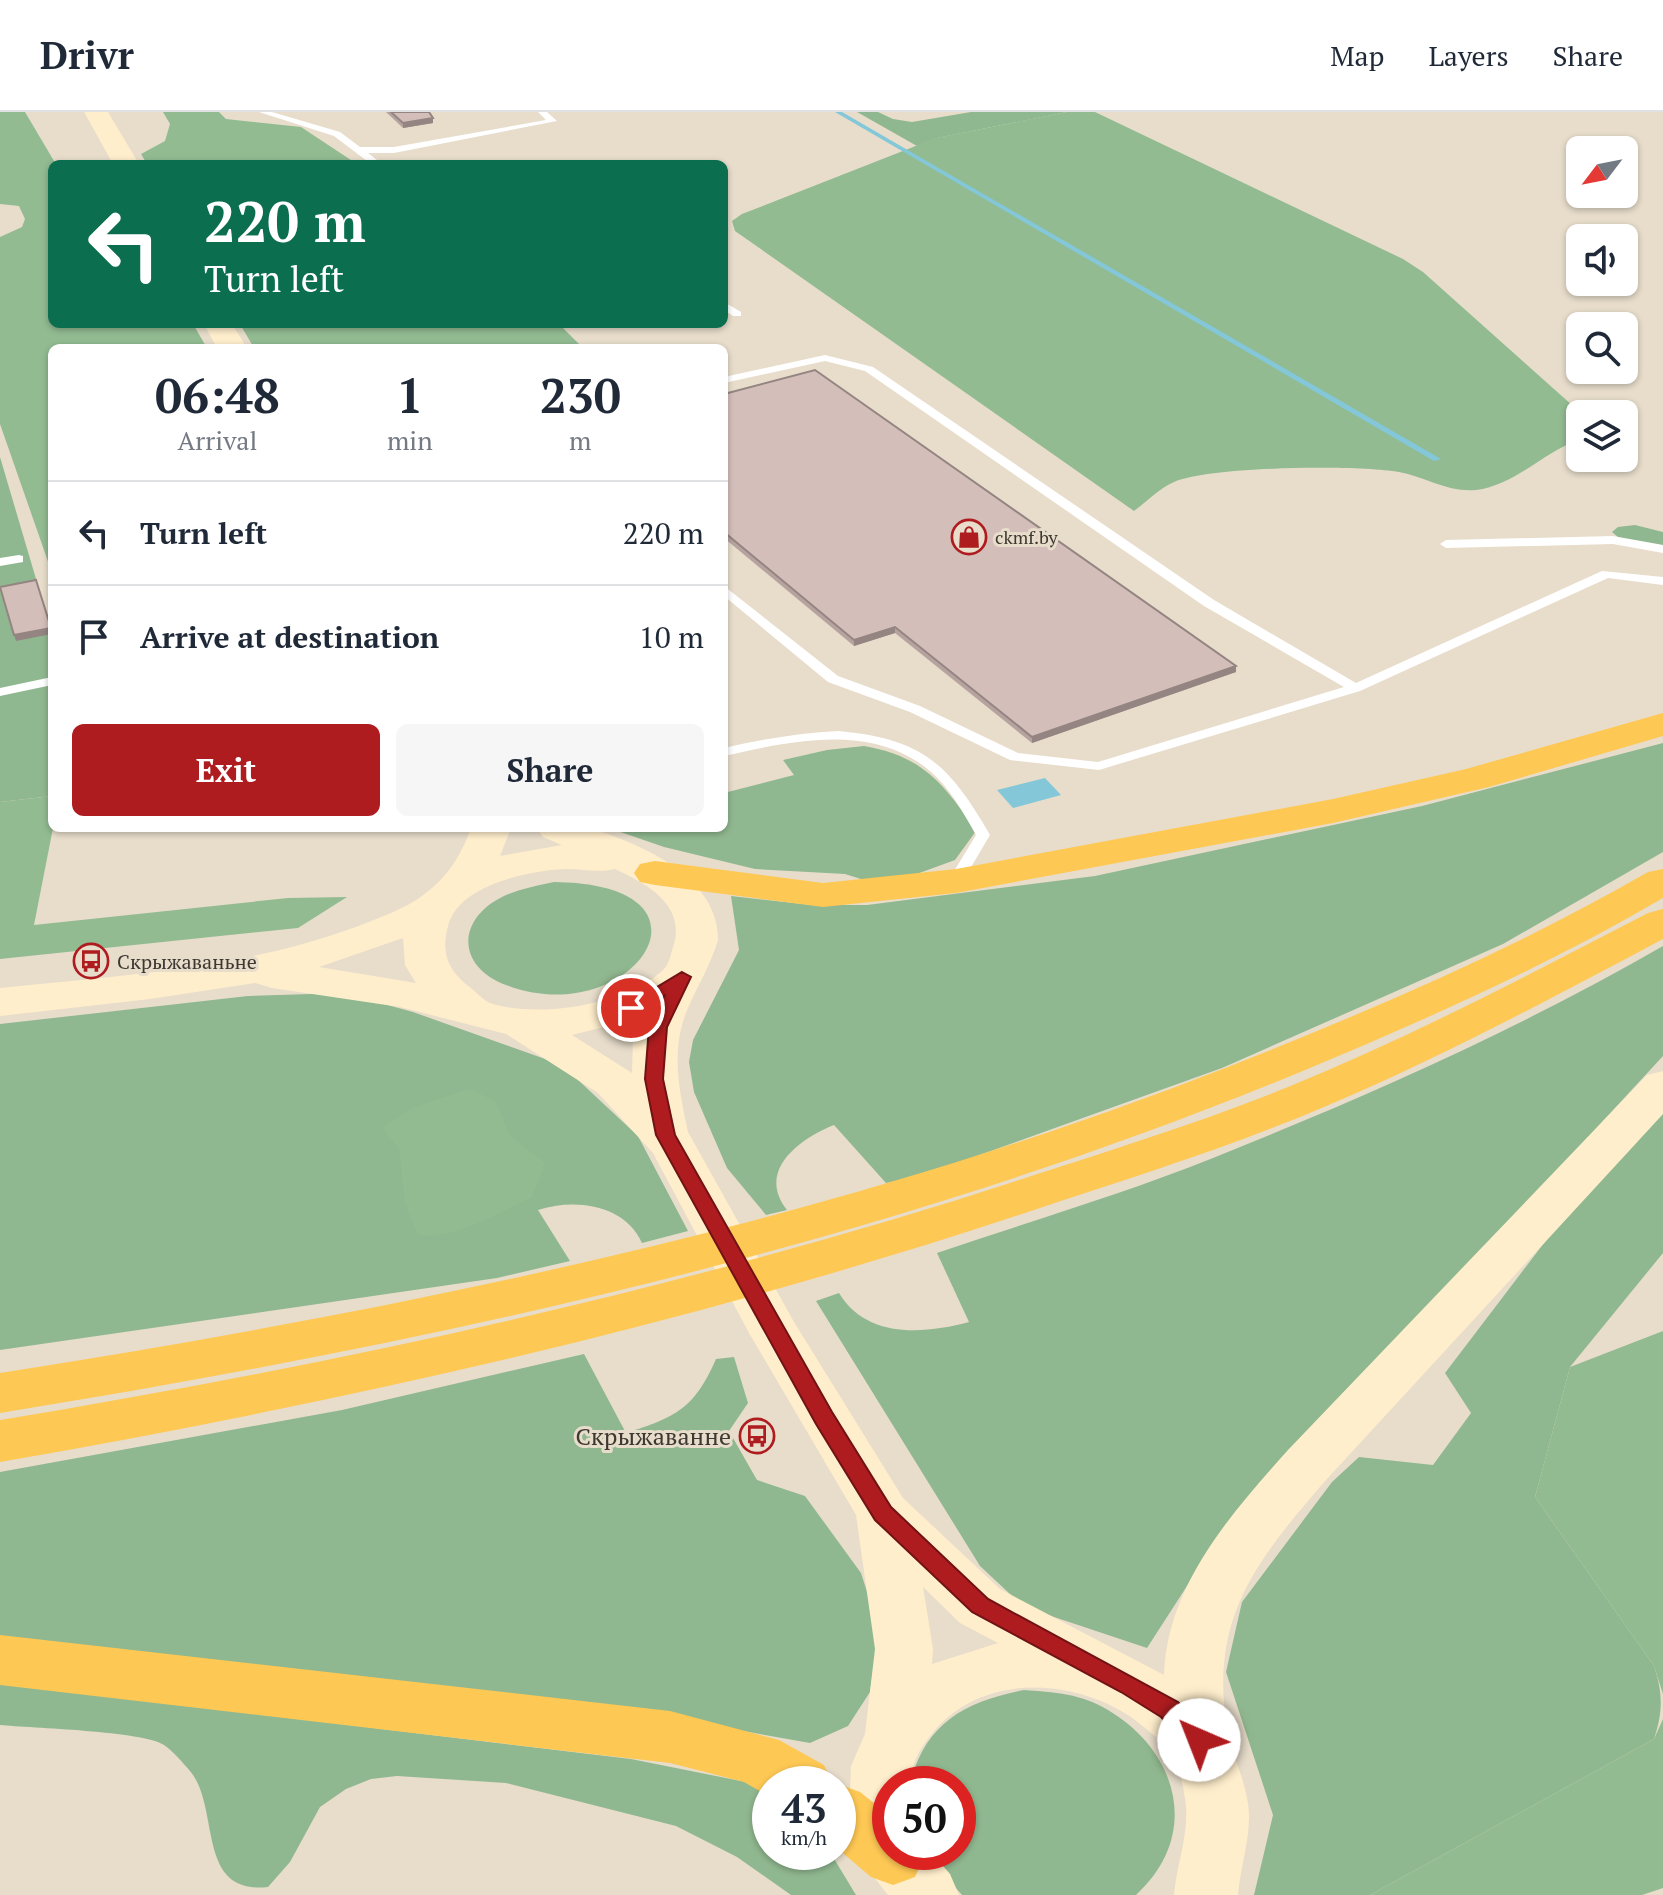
<!DOCTYPE html>
<meta charset="utf-8">
<style>
:root{--surface:#fff;--page:#f6f6f7;--text:#1f2937;--muted:#747a83;--line:#e0e1e3;--accent:#ae1c1f}
body{margin:0;font-family:"PT Serif",serif;background:var(--page);color:var(--text);height:100vh;display:flex;flex-direction:column;font-size:30px;white-space:nowrap}
*{box-sizing:border-box;margin:0}
p{font-size:26px;color:var(--muted)}
.icon{flex:none;width:44px;height:44px;fill:none;stroke:currentColor;stroke-width:2;stroke-linecap:round;stroke-linejoin:round}
.map{position:relative;flex:1;overflow:hidden}
.side{position:absolute;left:48px;top:232px;width:680px;height:488px;display:flex;flex-direction:column;background:var(--surface);border-radius:12px;box-shadow:0 2px 6px #0004}
.side>*{flex:none}
.top-card{position:absolute;left:48px;top:48px;width:680px;height:168px;border-radius:12px;box-shadow:0 2px 6px #0004;background:#0b6e4f;color:#fff;overflow:hidden}
.needle{width:52px;rotate:238deg}
.controls{position:absolute;left:1566px;top:24px;display:grid;gap:16px}
.controls a{display:grid;place-items:center;width:72px;height:72px;border-radius:12px;background:var(--surface);box-shadow:0 2px 6px #0004;font-size:40px}
.speed{position:absolute;left:752px;top:1654px;display:flex;gap:16px;font-size:40px;font-weight:700;text-align:center}
.speed>*{display:grid;place-content:center;width:104px;height:104px;border-radius:50%;background:var(--surface);box-shadow:0 2px 6px #0004;line-height:1}
.speed small{font-size:20px;font-weight:400}
.speed .limit{border:12px solid #d22;background:#fff;color:#111}
.pin{position:absolute;display:grid;place-items:center;width:68px;height:68px;color:#fff;margin:-34px;border:4px solid #fff;border-radius:50%;box-shadow:0 2px 8px #0007}
.me{position:absolute;width:88px;margin:-44px;rotate:316deg;stroke-linejoin:round;filter:drop-shadow(0 0 6px #0008)}
.turn{display:flex;align-items:center;gap:28px;height:168px;padding:0 24px;font-size:36px}
.turn .icon{width:104px;height:104px;stroke-width:2.5}
.turn b{display:block;font-size:56px;line-height:68px}
.eta{display:flex;justify-content:space-evenly;align-items:center;height:136px;text-align:center}
.eta b{font-size:48px;font-weight:800;line-height:56px}
.cta{display:flex;gap:16px;margin-top:auto;padding:16px 24px}
.cta a{flex:1;height:92px;border-radius:12px;background:var(--accent);color:#fff;font-size:32px;font-weight:800;line-height:92px;text-align:center}
.cta a+a{background:var(--page);color:var(--text)}
ul{padding:0;list-style:none}
li{display:flex;align-items:center;gap:24px;height:104px;padding:0 24px;border-top:2px solid var(--line)}
li div{flex:1}
li b{display:block;font-size:30px}
li em{font-style:normal}
header{display:flex;align-items:center;gap:48px;box-sizing:border-box;height:112px;padding:0 40px;background:var(--surface);border-bottom:2px solid var(--line)}
header strong{font-size:38px}
nav{display:flex;gap:44px;margin-inline-start:auto;font-size:28px}
.map>svg:first-child{display:block}
.green{fill:#90b890}
.forest{fill:#92bb92}
.water{fill:#83c7d9}
.lines{fill:none;stroke-linecap:round;stroke-linejoin:round}
.stream{fill:#83c7d9;fill-rule:evenodd}
.lane{fill:#fff;fill-rule:evenodd}
.secondary{fill:#fec;fill-rule:evenodd}
.highway{fill:#fec854;fill-rule:evenodd}
.wall{fill:#b6a39f}
.shaded-wall{fill:#948582}
.building{fill:#d4beb9;stroke:#948582;stroke-width:2}
.route{fill:#ae1c1f;stroke:#711214;stroke-width:2}
.labels{text-anchor:middle;dominant-baseline:central;stroke-width:6;stroke-linejoin:round;paint-order:stroke}
.far-poi-label{font-size:18px;fill:#3d3932;stroke:#e8ddcb;text-anchor:start}
.poi-label{font-size:20px;fill:#3d3932;stroke:#e8ddcb;text-anchor:start}
.near-poi-label{font-size:24px;fill:#3d3932;stroke:#e8ddcb;text-anchor:end}
</style>
<header>
<strong>Drivr</strong>
<nav><a>Map</a><a>Layers</a><a>Share</a></nav>
</header>
<div class="map">
<svg width="1663" height="1783" viewBox="0 0 1663 1783">
<rect width="100%" height="100%" fill="#e8ddcb"/>
<g class="green">
<path d="M857,0h21l15,7 19,3 59,-10h96l-130,26 -20,8z"/>
<path d="M0,345l52,176v163l-52,6z"/>
<path d="M1635,413l28,7v14l-44,-8 -7,-6 6,-5z"/>
<path d="M1663,631v109l-160,92 -281,124 -298,107 -38,8 -52,-58c-35,14 -78,46 -47,85l-21,5 -39,-47 -33,-76 -5,-30 4,-22 46,-90 -8,-54 81,9h55l228,-29 327,-70z"/>
<path d="M864,634c59,10 80,38 112,85l-21,29 -52,19 -39,1 -19,-6 -90,-5 -91,-22 -55,-19h115v-35l70,-18 -11,-15 44,-10z"/>
<path d="M554,770c181,2 77,151 -48,103 -49,-18 -50,-65 -4,-88 17,-8 34,-11 52,-15z"/>
<path d="M1663,834v110l-445,482 -71,110 -123,-41 -44,-41 -164,-265 23,-8c28,46 85,41 130,29l-32,-69c91,-31 186,-59 276,-95 154,-62 306,-129 450,-212z"/>
<path d="M344,881l69,19 149,53 76,71 50,95 -46,12c-17,-39 -68,-45 -104,-33l32,51 -73,17 -497,72v-326l248,-28z"/>
<path d="M1663,996v145l-93,114 -35,130 119,169c9,27 9,46 0,73l-284,156h-116l19,-80 -47,-143 16,-70 90,-120 27,-25 74,8 38,-52 -26,-40 134,-176z"/>
<path d="M584,1242l42,79c50,-16 68,-24 90,-74l18,-2 14,46 -19,28 28,49 48,16 56,77 18,56 -9,63 -22,34 -38,17 -145,-26 -665,-76v-169l342,-62z"/>
<path d="M0,1571l631,76 125,25 14,9v59h60l26,43h-65l-54,-38 -61,-31 -170,-43 -109,-7 -26,3 -25,10 -26,18 -30,55 -22,25c-73,8 -47,-79 -78,-116 -7,-8 -17,-20 -26,-26 -20,-14 -134,-17 -164,-20z"/>
<path d="M1024,1578c29,2 59,4 84,20 71,42 93,126 28,185h-174l-38,-43h34v-68h-48c15,-62 57,-83 114,-94z"/>
</g>
<g class="forest">
<path d="M0,0h25l29,49 49,3h-51v160h141l14,24h-155v225l-52,-149v-187l22,-10 3,-8 -6,-13 -19,-2z"/>
<path d="M163,0h56l7,7 75,8 56,37h-210l-6,-10 24,-13 5,-17z"/>
<path d="M1067,0h28l308,147 20,13 159,142 -2,25c-36,13 -65,46 -104,51 -26,3 -51,-13 -77,-18 -43,-7 -187,-6 -225,10 -14,6 -28,20 -40,29l-399,-280 -3,-10 10,-7 194,-76z"/>
<path d="M240,212h319l24,24h-329z"/>
<path d="M52,684l1,32 -19,97 254,-27 59,-1 -49,31 -298,31v-157z"/>
<path d="M469,977l26,12 15,35 35,27 -13,34c-28,14 -84,45 -114,37l-13,-32 -6,-54 -17,-20 28,-19z"/>
<path d="M1663,1219v363l-9,-28 -119,-169 35,-130z"/>
<path d="M1663,1607v169l-21,7h-272l284,-156z"/>
</g>
<path class="water" d="M1045,666l16,17 -48,13 -16,-18z"/>
<g class="lines">
<path class="stream" d="M835,0h7l599,347 -7,2z"/>
<g class="lane">
<path d="M259,0h13l68,20 20,15h34l152,-27 -8,-8h9l10,9 -163,32h-26l14,11h-11l-37,-28z"/>
<path d="M724,190l17,10v4h-8l-9,-6z"/>
<path d="M825,243l48,12 341,233 142,83 246,-112 61,6v8l-55,-7 -248,113 -261,79 -89,-10 -100,-48 -82,-30 -104,-86v-10l114,90 82,30 98,47 80,9 246,-75 -140,-81 -339,-235 -40,-10 -101,22v-6z"/>
<path d="M1613,424l50,9v8l-50,-9 -167,4 -6,-4 6,-4z"/>
<path d="M19,443l4,1v6l-23,4v-8z"/>
<path d="M52,565v8l-52,11v-8z"/>
<path d="M839,619c84,8 110,33 151,104l-29,49 -5,2 -8,-5 28,-46c-13,-23 -26,-47 -46,-64 -58,-49 -139,-30 -206,-15v-8c39,-9 76,-15 115,-17z"/>
</g>
<g class="secondary">
<path d="M84,0h24l31,52h-26z"/>
<path d="M204,212h28l15,24h-30z"/>
<path d="M471,716h40l-11,28 62,-11 -19,-8 -6,-9c17,0 39,-4 56,1 50,16 126,49 125,111 -7,24 -20,45 -30,68 -18,41 -9,82 0,124l106,190 109,176 97,91 164,86c3,-90 67,-161 124,-225l359,-375 16,-4v43l-337,366c-69,80 -117,137 -99,248 5,30 22,58 22,89 0,26 -9,52 -11,78h-64c3,-35 18,-67 10,-102 -2,-13 -6,-31 -13,-41 -6,-9 -18,-17 -27,-25 -57,-48 -157,-58 -209,3 -15,18 -23,30 -24,54h-21v68h41l19,22 9,21h-71l-18,-23 -21,-58 2,-48 14,-32 10,-85 -19,-134 -107,-182 -96,-180 -55,-60 -92,-59 -106,-27 -128,-19 -17,-5 -105,16 -150,17v-28c121,-13 246,-19 361,-63 20,-8 43,-16 61,-29 25,-18 39,-40 49,-68zM615,757c32,15 72,36 58,78 -2,7 -4,17 -9,22 -36,36 -127,50 -174,34 -7,-3 -16,-13 -23,-18 -20,-16 -26,-34 -19,-59 10,-41 82,-56 119,-57 16,0 32,4 48,0zM403,826l2,27 11,18 -97,-16zM640,906l-7,21 -1,34 -60,-38zM923,1475l37,36 38,20 -66,21 1,-15z"/>
</g>
<g class="highway">
<path d="M1663,601v23l-174,51 -156,36 -377,70 -133,14 -168,-22 -15,-3 -6,-9 6,-9 15,-3 168,22 133,-14 377,-70 133,-30z"/>
<path d="M1663,757v29c-116,68 -240,123 -365,175 -417,172 -854,268 -1298,340v-40c431,-68 856,-156 1263,-320 132,-53 262,-110 385,-181z"/>
<path d="M1663,797v30c-111,59 -223,119 -339,168 -94,40 -193,71 -290,103 -338,113 -684,191 -1034,252v-42c344,-57 684,-131 1016,-239 91,-30 183,-58 272,-94 123,-50 242,-113 360,-174z"/>
<path d="M0,1523l670,76 109,29 45,25 9,19h-63v13l-26,-15 -74,-19 -670,-78z"/>
<path d="M838,1672l22,8 30,24v36h32l2,5 -9,20 -22,8 -22,-8 -33,-28z"/>
</g>
</g>
<g class="wall">
<path d="M386,0h43l4,11 -30,5z"/>
<path d="M724,282l512,278 -204,71 -137,-110 -41,13 -130,-108z"/>
</g>
<g class="shaded-wall">
<path d="M433,6v5l-30,5v-5z"/>
<path d="M895,515v6l-41,13v-6z"/>
<path d="M51,516l1,6 -36,7 -2,-6z"/>
<path d="M1236,554v6l-204,71v-6z"/>
</g>
<g class="building">
<path d="M391,0h38l4,6 -30,5z"/>
<path d="M815,258l421,296 -204,71 -137,-110 -41,13 -130,-108v-138z"/>
<path d="M36,468l15,48 -37,7 -14,-48z"/>
</g>
<path class="route" d="M682,860l9,5 -24,50 -4,52 12,56 157,277 59,95 97,92 190,103 34,38 -4,8 -9,3 -9,-3 -29,-31 -40,-25 -149,-80 -97,-92 -59,-96 -160,-289 -11,-56 4,-52 15,-31 -33,18 -9,-6z"/>
<defs>
<g id="shop-ring" transform="scale(1.8)"><circle r="9.5" fill="#e8ddcb" stroke="#ae1c1f" stroke-width="1.5"/><path d="M-5-2.5h2.3a2.7 3.5 0 0 1 5.4 0H5L5.5 6h-11ZM-1.5-2.5h3a1.5 2.3 0 0 0-3 0Z" fill="#ae1c1f"/></g>
<g id="bus-ring" transform="scale(1.8)"><circle r="9.5" fill="#e8ddcb" stroke="#ae1c1f" stroke-width="1.5"/><path d="M-5-6H5V4H4V6H2V4H-2V6H-4V4H-5ZM-3.5-4V0h7V-4ZM-3.5 1.2v1.5H-2V1.2ZM2 1.2v1.5H3.5V1.2Z" fill="#ae1c1f"/></g>
</defs>
<g fill-rule="evenodd">
<use href="#shop-ring" x="969" y="425"/>
<use href="#bus-ring" x="91" y="849"/>
<use href="#bus-ring" x="757" y="1324"/>
</g>
<g class="labels">
<g class="far-poi-label">
<text x="995" y="425">ckmf.by</text>
</g>
<g class="poi-label">
<text x="117" y="849">Скрыжаваньне</text>
</g>
<g class="near-poi-label">
<text x="731" y="1324">Скрыжаванне</text>
</g>
</g>
</svg>
<div class="controls">
<a><svg class="needle" viewBox="-14 -14 28 28"><path d="M0-13l5 13h-10z" fill="#e53935"/><path d="M0 13l5-13h-10z" fill="#747a83"/></svg></a>
<a><svg class="icon" aria-label="sound" viewBox="0 0 24 24"><path d="M4 9h4l5-4v14l-5-4H4zM17 9q2 3 0 6"/></svg></a>
<a><svg class="icon" aria-label="search" viewBox="0 0 24 24"><circle cx="10" cy="10" r="6"/><path d="M15 15l6 6"/></svg></a>
<a><svg class="icon" aria-label="layers" viewBox="0 0 24 24"><path d="M12 4l9 5-9 5-9-5zM3 14l9 5 9-5"/></svg></a>
</div>
<div class="speed"><div>43<small>km/h</small></div><div class="limit">50</div></div>
<div class="pin" style="left:631px;top:896px;background:#d93025"><svg class="icon" aria-label="arrive" viewBox="0 0 24 24"><path d="M6 21V4h12l-3 4 3 4H6"/></svg></div>
<svg class="me" style="left:1199px;top:1628px" viewBox="-20 -20 40 40"><circle r="19" fill="#fff"/><path d="M0-13L10 11 0 6-10 11z" fill="#ae1c1f"/></svg>
<div class="top-card">
<div class="turn"><svg class="icon" aria-label="left" viewBox="0 0 24 24"><path d="M17 20v-9H6M10 6l-5 5 5 5"/></svg><div><b>220 m</b>Turn left</div></div>
</div>
<section class="side">
<div class="eta">
<div><b>06:48</b><p>Arrival</p></div>
<div><b>1</b><p>min</p></div>
<div><b>230</b><p>m</p></div>
</div>
<ul>
<li><svg class="icon" aria-label="left" viewBox="0 0 24 24"><path d="M17 20v-9H6M10 6l-5 5 5 5"/></svg><div><b>Turn left</b></div><em>220 m</em></li>
<li><svg class="icon" aria-label="arrive" viewBox="0 0 24 24"><path d="M6 21V4h12l-3 4 3 4H6"/></svg><div><b>Arrive at destination</b></div><em>10 m</em></li>
</ul>
<div class="cta"><a>Exit</a><a>Share</a></div>
</section>
</div>
